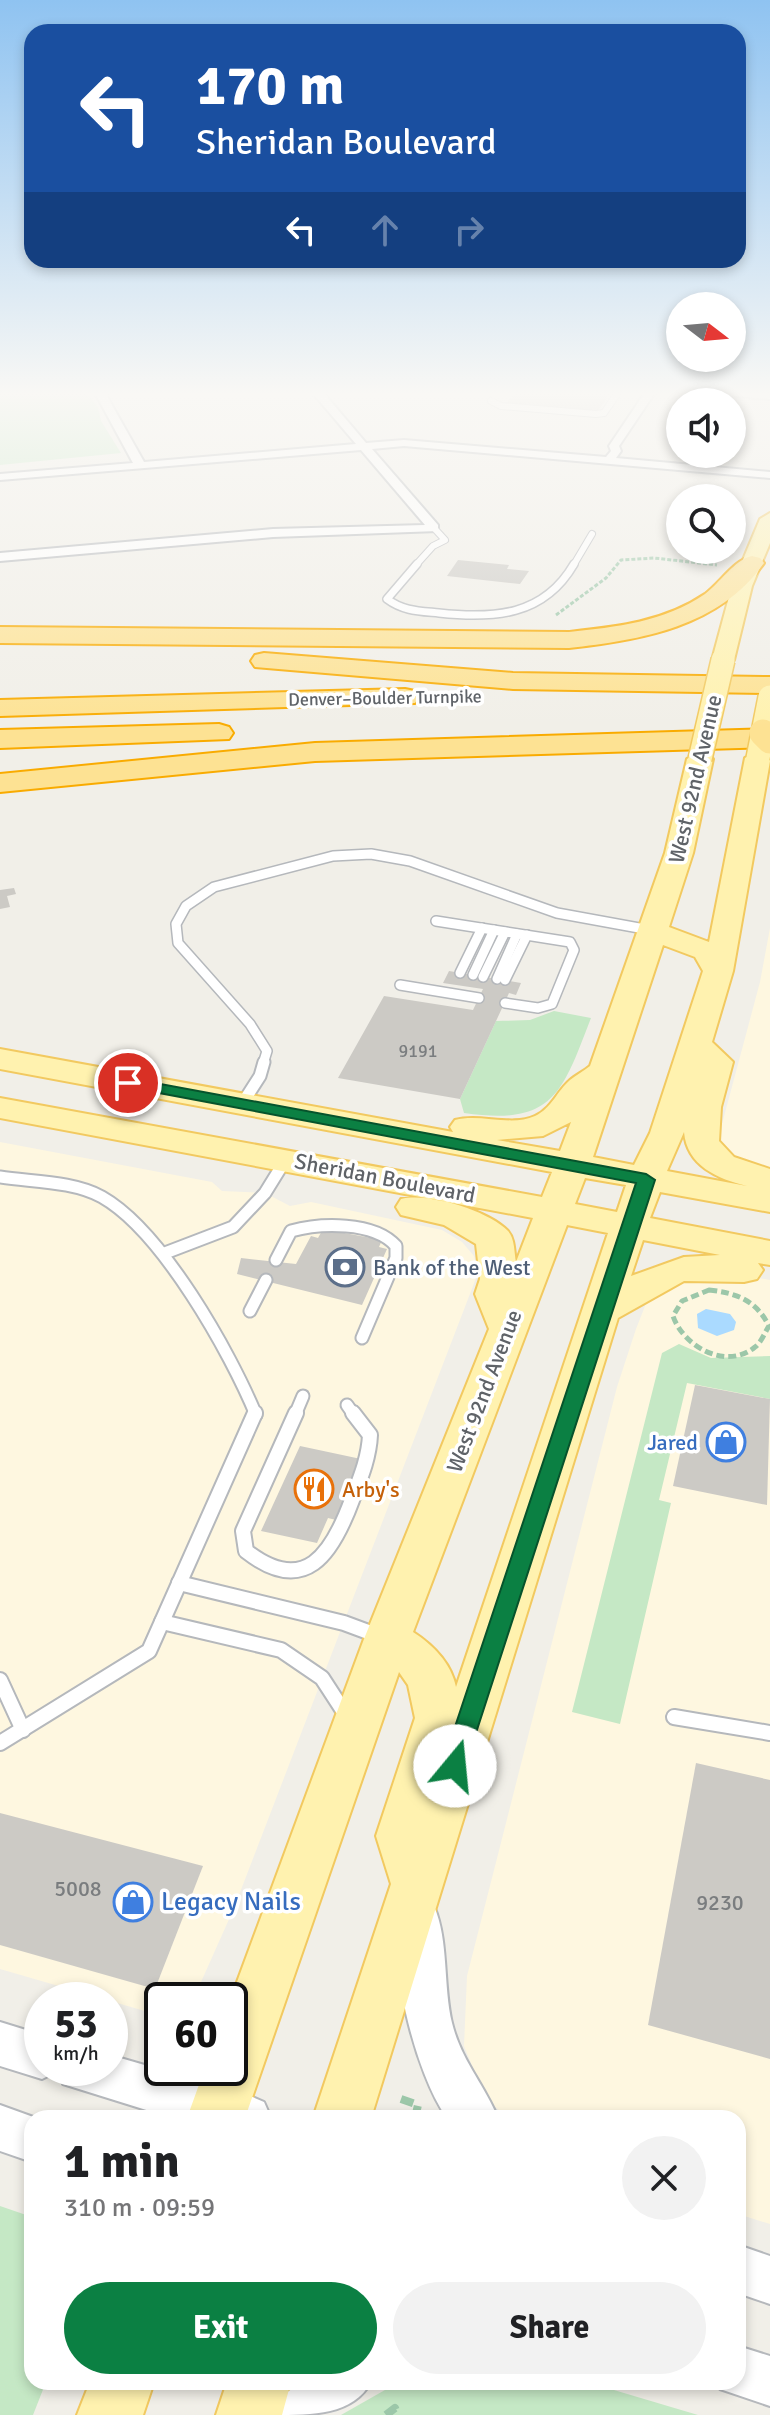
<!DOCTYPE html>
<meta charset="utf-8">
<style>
:root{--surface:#fff;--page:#f2f2f2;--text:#202124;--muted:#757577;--accent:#0b8043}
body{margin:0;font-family:Signika,sans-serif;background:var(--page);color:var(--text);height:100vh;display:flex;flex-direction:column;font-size:30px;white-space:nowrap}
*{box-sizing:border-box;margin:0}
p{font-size:26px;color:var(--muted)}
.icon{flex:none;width:44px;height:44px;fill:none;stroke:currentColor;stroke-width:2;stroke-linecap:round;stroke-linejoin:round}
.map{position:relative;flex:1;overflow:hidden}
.details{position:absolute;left:24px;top:2110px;width:722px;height:280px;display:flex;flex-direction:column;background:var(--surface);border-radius:24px;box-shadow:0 4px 12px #0003}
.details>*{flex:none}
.top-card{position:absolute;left:24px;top:24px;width:722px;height:244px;border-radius:24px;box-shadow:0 4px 12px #0003;background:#1a4fa0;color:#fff;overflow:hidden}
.needle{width:52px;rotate:106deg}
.fabs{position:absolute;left:666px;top:292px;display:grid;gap:16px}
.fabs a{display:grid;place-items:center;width:80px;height:80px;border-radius:50%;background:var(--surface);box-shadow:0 4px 12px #0003;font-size:40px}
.speed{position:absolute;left:24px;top:1982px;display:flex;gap:16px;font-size:40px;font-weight:700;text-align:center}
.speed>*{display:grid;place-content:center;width:104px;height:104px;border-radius:50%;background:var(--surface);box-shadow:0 4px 12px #0003;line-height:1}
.speed small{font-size:20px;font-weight:400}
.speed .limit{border:4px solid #111;border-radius:12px;background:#fff;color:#111}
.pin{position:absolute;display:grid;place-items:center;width:68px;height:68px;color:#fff;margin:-34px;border:4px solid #fff;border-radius:50%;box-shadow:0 2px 8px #0007}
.me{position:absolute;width:88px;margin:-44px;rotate:17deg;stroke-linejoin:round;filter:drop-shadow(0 0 6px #0008)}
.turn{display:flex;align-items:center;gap:28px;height:168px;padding:0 40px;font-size:36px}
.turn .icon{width:104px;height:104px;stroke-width:2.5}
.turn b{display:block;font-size:56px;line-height:68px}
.lanes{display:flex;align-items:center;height:76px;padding:0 40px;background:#0003;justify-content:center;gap:40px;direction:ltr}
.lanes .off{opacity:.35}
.round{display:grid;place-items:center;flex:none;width:84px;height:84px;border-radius:42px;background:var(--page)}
.summary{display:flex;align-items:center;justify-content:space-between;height:136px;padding:0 40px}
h1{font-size:48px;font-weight:700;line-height:60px}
.primary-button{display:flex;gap:16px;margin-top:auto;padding:16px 40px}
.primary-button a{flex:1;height:92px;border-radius:48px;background:var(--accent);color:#fff;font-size:32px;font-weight:700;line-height:92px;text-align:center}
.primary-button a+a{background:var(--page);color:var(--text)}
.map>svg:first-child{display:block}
.commercial{fill:#fef7e0}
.green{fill:#c5e8c5}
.water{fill:#aadaff}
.building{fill:#cccac5}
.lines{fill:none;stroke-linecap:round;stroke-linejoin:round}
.service-far4-casing{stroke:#b5b8bc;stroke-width:8}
.service-far3-casing{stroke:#b5b8bc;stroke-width:10}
.service-far2-casing{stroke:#b5b8bc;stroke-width:12}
.service-far1-casing{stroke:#b5b8bc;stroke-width:15}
.service-casing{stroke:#b5b8bc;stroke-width:18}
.minor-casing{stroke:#b5b8bc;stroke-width:4}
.tertiary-casing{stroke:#b5b8bc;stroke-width:4}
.primary-casing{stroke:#f2c960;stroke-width:4}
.motorway-casing{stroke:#f9ab00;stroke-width:4}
.path-far2{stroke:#9cc7a9;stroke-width:3;stroke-dasharray:4 2;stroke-linecap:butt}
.path-far1{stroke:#9cc7a9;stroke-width:5;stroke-dasharray:8 4;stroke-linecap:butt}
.path{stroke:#9cc7a9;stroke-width:8;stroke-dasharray:13 6;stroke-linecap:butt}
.service-far4{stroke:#fff;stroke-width:6}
.service-far3{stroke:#fff;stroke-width:7}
.service-far2{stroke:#fff;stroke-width:9}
.service-far1{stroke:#fff;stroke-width:11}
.service{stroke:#fff;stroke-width:14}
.minor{fill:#fff;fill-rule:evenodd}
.tertiary{fill:#fff;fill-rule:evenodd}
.primary{fill:#fff2af;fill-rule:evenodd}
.motorway{fill:#fde293;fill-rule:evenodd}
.primary-bridge-casing{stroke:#f2c960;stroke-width:26;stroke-linecap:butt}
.motorway-bridge-casing{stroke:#f9ab00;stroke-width:30;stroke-linecap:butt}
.primary-bridge{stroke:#fff2af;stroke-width:23}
.motorway-bridge{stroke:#fde293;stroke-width:27}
.route{fill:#0b8043;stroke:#07532c;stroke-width:2}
.labels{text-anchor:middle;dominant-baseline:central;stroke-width:7;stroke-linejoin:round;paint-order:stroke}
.far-street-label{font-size:18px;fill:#5f6368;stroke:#fff}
.number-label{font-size:18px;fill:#7a7d7f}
.street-label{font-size:22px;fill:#5f6368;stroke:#fff}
.service-label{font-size:22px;fill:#4e5e75;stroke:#fff;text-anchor:start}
.shop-label{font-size:22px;fill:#366cbe;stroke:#fff;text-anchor:end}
.food-label{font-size:22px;fill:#c56008;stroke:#fff;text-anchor:start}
.near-number-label{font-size:22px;fill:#7a7d7f}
.near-shop-label{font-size:26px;fill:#366cbe;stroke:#fff;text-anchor:start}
</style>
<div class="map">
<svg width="770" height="2415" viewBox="0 0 770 2415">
<rect width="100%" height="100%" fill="#f1efe8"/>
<g class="commercial">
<path d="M770,928v245l-47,-19 -15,-31 14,1 38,-142z"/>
<path d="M0,1142l212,40 10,9 43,2 25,13 21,-4 131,28 20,12 12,14 4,17 -244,635 -41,92h-31v16l-162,-47z"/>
<path d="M720,1271l50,9v944l-32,-10v-96h-230l-22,-19 -22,-53 3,-70 150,-589 19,-58 11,-28 13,-16z"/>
</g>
<g class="green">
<path d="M0,391h85l13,16 3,14 20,32 -121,12z"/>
<path d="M554,1011l37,7c-29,75 -37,108 -127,95l-4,-14 36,-78 34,-1z"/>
<path d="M679,1344l32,14 59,-2v43l-83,-16 -28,117 12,3 -51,221 -48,-12 90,-359z"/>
<path d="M0,2206l32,11v165h14l-13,33h-33z"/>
<path d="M399,2382h188l111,33h-357z"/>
</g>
<path class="water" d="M706,1309l24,5 6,8 -2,8 -17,6 -19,-8 -1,-14z"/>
<g class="building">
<path d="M517,391h95l-14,20 -91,-8z"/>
<path d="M458,560l51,5 -2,4 22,2 -9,13 -73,-8z"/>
<path d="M14,888l2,6 -9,2 3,11 -10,2v-19z"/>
<path d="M449,971l72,12 -5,12 -7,-2 -49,106 -122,-21 46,-82 89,14 10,-21 -40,-6z"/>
<path d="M323,1229l59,11 -3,7 8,2 -25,56 -125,-31 4,-16 55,6 15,-28 7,2z"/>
<path d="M695,1385l75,14 -3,106 -94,-19z"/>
<path d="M300,1446l61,13 -25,61 -8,-2 -11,25 -56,-12z"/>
<path d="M696,1763l74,17v279l-122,-34z"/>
<path d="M0,1813l203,53 -48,123 -155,-44z"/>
</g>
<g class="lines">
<g class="service-far4-casing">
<g id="service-far4">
<path d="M491,401l10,5 95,8 8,-1 15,-22"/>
<path d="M415,566l18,-20 12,-6 -11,-12"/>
<path d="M573,566l19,-32"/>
</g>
</g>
<g class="service-far3-casing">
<path id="service-far3" d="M417,564l-30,35c16,12 32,12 52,14 55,6 105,3 135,-49"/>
</g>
<g class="service-far2-casing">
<g id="service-far2">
<path d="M436,921l134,21 4,8 -22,54 -14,4 -33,-5"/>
<path d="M460,973l22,-45"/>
<path d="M473,975l21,-45"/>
<path d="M483,977l22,-45"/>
<path d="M497,979l20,-45"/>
<path d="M505,980l22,-45"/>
<path d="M400,985l79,13"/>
<path d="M263,1064l4,-13 -17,-27 -72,-81 -2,-19 10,-18 28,-19 119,-31 38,-2 39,7 147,52 93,17"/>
</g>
</g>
<g class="service-far1-casing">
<g id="service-far1">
<path d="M242,1104l18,-28 4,-14"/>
<path d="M0,1177c32,5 73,4 102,20 60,34 128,155 154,218"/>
<path d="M165,1253l68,-26 32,-34 21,-34"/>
<path d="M276,1260l15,-29c29,-8 83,-10 105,15v12l-34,80"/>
<path d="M250,1311l16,-31"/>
<path d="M347,1405l7,10"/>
<path d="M295,1415l8,-19"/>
</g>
</g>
<g class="service-casing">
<g id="service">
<path d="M296,1413l-53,118 3,20c59,46 86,3 106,-51 8,-21 17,-42 18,-65l-17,-22"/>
<path d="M179,1583l165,40 35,13"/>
<path d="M162,1622l119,28 41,28 26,40"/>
<path d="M0,1680l23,50"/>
<path d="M674,1717l96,16"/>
<path d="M0,1743l149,-92 106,-238"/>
</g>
</g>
<g class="minor-casing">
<g id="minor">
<path d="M94,391h10l40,71 212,-18 -45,-53h11l44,52 38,-3 202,17 5,-6 -2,-5 37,-55h10l-37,55 2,5 -5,7 154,14v6l-366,-32 -32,3 66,76v6l-165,6 -273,24v-8l273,-24 152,-4 -64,-75 -361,30v-6l133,-11z"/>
<path d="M711,391l59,2v6l-54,-5z"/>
</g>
</g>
<g class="tertiary-casing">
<g id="tertiary">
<path d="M419,1901l15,5c15,35 9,80 18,117 9,37 32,61 46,95h-51c-30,-41 -64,-164 -43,-212z"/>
<path d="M0,2022l42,13v33h68v-13l138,40 16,7 7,16h-99l-109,-34 -5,-13 -16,8 -42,-13z"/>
<path d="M0,2105l36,13h-4v44l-32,-11z"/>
<path d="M738,2245l32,11v48l-32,-11z"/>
<path d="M738,2346l32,10v50l-50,-17 -2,-7h20z"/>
<path d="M302,2382h69c-18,33 -58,33 -98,33l7,-18z"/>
</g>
</g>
<g class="primary-casing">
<g id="primary">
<path d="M770,513v30l-18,43 -18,74 -3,5h-16l-3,-5 20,-74 28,-67z"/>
<path d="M758,750l9,3 3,8 -37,210 -21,71 21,20 -12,45 -2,34 15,16 36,12v43l-110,-20 -10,26 120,23v24l-12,-2 5,7 -6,9 -13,3 -60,-1 -66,37 -247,800h-58l78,-234 -15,-48 39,-118 -7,-33 -9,-13 -154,446h-58l18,-50h25v-67l134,-362 125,-310 -14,-35 5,-15 -4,-35 -32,-19 -43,-10 -5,-8 5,-8c27,-7 88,12 107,32 7,8 6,21 8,31l17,-44 -533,-100v-20l542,99 10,-25 -552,-103v-20l453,83 -3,-5 5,-7c25,-7 56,7 80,-4 17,-8 22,-25 35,-36 6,-5 14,-9 20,-14l75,-213 22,-94 13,-8 13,8 -20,94 -24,74 40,15 36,-184zM663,945l32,12 8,14 -53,162 -16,32 -41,-8zM571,1122l-11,29 -63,-11 46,-4zM684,1132c3,34 34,47 63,54l-80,-15zM585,1178l41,7 -9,27 -42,-8zM567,1225l41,8 -152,454c-5,-24 -23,-42 -43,-55zM643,1240l77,15 -36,2 -53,19z"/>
<path d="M90,2382h64l-11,33h-66z"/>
<path d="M227,2382h64l-9,33h-66z"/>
</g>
</g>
<g class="motorway-casing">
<g id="motorway">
<path d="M752,556l8,2 4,5c-45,64 -123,77 -195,85l-569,-5v-16l569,5c47,-5 95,-10 136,-38 15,-11 29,-34 47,-38z"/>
<path d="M264,653l249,20 257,4v16l-257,-4 -258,-22 -4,-6 4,-6z"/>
<path d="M405,689l10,2 4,6 -4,6 -415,13v-16z"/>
<path d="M219,724l10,3 4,6 -4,6 -229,9v-18z"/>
<path d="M770,729v18l-455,14 -315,31v-18l315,-31z"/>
</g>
</g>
<path class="path-far2" d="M556,615l50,-37 15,-18 33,-2 63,7"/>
<path class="path-far1" d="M709,1290c27,3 47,10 60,36 -4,6 -8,17 -14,21 -29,24 -72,-1 -82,-31l9,-15z"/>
<g class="path">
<path d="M401,2099l17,6 -3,13"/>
<path d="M386,2415l9,-7 3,7"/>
</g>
<use href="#service-far4" class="service-far4"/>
<use href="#service-far3" class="service-far3"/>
<use href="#service-far2" class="service-far2"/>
<use href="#service-far1" class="service-far1"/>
<use href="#service" class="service"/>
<use href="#minor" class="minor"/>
<use href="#tertiary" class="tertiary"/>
<use href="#primary" class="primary"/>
<use href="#motorway" class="motorway"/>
<g class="primary-bridge-casing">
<g id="primary-bridge">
<path d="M758,758l12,-61"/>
<path d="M700,759l23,-99"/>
</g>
</g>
<g class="motorway-bridge-casing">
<path id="motorway-bridge" d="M763,733l7,7"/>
</g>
<use href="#primary-bridge" class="primary-bridge"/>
<use href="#motorway-bridge" class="motorway-bridge"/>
</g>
<linearGradient id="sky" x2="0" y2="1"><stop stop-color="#8fc3f1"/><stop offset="0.54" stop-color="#f9f8f5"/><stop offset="1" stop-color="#f9f8f5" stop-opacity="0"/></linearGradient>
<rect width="770" height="729" fill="url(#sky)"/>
<path class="route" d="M128,1078l518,96 9,6 -192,593 -8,4 -9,-4 -4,-7 194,-583 -514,-97 -2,-3z"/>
<defs>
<g id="bank-ring" transform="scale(2)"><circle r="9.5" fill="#fff" stroke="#5c6f8a" stroke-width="1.5"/><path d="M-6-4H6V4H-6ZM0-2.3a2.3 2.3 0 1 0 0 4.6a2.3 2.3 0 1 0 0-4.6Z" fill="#5c6f8a"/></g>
<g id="shop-ring" transform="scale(2)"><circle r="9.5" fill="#fff" stroke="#3f7fe0" stroke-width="1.5"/><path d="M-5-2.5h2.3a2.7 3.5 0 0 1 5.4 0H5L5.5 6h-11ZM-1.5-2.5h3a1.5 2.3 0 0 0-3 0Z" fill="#3f7fe0"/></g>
<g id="restaurant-ring" transform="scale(2)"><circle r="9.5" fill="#fff" stroke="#e8710a" stroke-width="1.5"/><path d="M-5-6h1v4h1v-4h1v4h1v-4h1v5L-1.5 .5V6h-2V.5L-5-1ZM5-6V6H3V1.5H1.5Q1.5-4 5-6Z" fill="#e8710a"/></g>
</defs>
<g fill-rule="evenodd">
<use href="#bank-ring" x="345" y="1267"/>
<use href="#shop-ring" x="726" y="1442"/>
<use href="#restaurant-ring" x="314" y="1489"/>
<use href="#shop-ring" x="133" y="1902"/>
</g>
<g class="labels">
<g class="far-street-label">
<text transform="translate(385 698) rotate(-1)">Denver–Boulder Turnpike</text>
</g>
<g class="number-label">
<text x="418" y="1051">9191</text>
</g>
<g class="street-label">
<text transform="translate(695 779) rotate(-77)">West 92nd Avenue</text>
<text transform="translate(385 1178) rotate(11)">Sheridan Boulevard</text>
<text transform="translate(484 1391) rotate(-69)">West 92nd Avenue</text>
</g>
<g class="service-label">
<text x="373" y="1267">Bank of the West</text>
</g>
<g class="shop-label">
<text x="698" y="1442">Jared</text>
</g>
<g class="food-label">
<text x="342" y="1489">Arby's</text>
</g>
<g class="near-number-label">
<text x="78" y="1888">5008</text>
<text x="720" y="1902">9230</text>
</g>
<g class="near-shop-label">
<text x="161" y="1902">Legacy Nails</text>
</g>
</g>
</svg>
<div class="fabs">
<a><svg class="needle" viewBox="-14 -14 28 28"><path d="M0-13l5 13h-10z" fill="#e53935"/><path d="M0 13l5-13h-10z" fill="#757577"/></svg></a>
<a><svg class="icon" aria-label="sound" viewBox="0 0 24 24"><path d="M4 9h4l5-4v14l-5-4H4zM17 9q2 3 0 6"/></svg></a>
<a><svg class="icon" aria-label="search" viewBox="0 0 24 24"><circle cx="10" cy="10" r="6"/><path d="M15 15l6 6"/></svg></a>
</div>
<div class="speed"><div>53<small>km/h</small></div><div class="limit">60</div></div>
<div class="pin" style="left:128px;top:1083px;background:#d93025"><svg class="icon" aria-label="arrive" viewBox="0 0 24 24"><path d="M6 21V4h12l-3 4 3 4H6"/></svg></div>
<svg class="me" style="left:455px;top:1766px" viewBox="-20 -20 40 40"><circle r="19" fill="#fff"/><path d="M0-13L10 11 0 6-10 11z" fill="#0b8043"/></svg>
<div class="top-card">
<div class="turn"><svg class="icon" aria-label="left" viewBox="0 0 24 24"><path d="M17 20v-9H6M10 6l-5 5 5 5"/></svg><div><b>170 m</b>Sheridan Boulevard</div></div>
<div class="lanes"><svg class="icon" aria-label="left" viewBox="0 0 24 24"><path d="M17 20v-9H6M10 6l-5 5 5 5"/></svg><svg class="icon off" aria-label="ahead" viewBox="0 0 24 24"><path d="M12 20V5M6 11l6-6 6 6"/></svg><svg class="icon off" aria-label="right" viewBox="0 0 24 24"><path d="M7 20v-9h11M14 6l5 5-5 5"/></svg></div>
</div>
<section class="details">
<div class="summary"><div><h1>1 min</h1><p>310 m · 09:59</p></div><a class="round"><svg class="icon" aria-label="close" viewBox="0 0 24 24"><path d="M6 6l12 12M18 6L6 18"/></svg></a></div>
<div class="primary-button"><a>Exit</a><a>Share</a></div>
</section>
</div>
